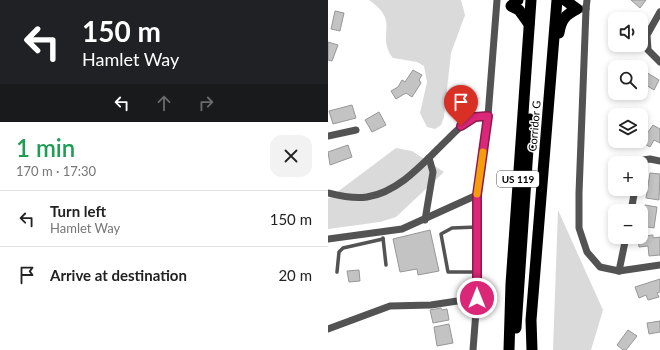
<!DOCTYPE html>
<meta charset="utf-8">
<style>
:root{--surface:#fff;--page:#f2f2f2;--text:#222;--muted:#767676;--line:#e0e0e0}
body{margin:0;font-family:Lato,sans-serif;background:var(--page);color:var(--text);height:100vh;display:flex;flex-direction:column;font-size:15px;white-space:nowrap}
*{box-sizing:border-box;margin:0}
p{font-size:13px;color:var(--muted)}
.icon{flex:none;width:22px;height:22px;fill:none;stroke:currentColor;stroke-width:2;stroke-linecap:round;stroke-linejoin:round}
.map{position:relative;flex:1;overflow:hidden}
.side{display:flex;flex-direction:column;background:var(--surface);width:328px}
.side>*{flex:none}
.hud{background:#202124;color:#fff;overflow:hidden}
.controls{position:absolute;left:280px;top:12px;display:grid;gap:8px}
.controls a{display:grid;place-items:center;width:40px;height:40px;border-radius:8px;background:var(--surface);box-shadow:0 2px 6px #0003;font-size:20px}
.pin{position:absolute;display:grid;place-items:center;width:34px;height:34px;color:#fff;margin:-41px -17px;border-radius:50% 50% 50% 0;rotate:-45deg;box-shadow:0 0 4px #0007}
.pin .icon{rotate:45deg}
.me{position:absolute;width:44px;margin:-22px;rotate:0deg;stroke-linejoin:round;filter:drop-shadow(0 0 3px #0008)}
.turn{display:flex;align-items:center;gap:14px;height:84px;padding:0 16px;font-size:18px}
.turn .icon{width:52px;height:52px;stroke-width:2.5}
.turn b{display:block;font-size:28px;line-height:34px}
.lanes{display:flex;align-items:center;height:38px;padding:0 16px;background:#0003;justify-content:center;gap:20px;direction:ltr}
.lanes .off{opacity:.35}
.round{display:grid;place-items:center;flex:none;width:42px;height:42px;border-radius:12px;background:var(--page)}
.head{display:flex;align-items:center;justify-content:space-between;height:68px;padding:0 16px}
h1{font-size:24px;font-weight:600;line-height:30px;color:#1e9e55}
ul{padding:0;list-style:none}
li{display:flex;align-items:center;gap:12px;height:56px;padding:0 16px;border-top:1px solid var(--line)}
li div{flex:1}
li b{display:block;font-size:15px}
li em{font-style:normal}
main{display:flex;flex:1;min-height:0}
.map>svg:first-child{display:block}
.green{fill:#dadada}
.building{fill:#c3c3c3;stroke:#979797}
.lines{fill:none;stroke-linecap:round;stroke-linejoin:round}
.service{stroke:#535353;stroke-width:3.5}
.minor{stroke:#535353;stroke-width:7}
.trunk{stroke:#000;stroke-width:11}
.route-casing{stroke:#8e194d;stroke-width:10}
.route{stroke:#db2777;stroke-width:7}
.slow{stroke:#f59e0b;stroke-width:7}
.labels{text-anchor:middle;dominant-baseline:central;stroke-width:3;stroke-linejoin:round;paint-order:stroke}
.shield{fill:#fff;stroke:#4c4c4c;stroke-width:1}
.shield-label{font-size:10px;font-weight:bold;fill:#000}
.street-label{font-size:11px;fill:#000;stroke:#fff}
</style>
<main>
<section class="side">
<div class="hud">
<div class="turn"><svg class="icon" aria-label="left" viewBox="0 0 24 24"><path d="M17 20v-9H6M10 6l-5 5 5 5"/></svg><div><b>150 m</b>Hamlet Way</div></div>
<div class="lanes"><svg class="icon" aria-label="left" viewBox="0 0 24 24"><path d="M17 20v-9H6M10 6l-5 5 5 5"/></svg><svg class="icon off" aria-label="ahead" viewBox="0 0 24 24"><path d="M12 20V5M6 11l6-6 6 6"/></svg><svg class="icon off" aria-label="right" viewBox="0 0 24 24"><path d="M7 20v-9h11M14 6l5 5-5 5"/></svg></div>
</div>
<div class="head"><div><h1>1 min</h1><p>170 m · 17:30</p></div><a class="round"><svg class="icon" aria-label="close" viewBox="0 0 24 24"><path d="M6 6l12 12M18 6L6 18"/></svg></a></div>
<ul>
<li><svg class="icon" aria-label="left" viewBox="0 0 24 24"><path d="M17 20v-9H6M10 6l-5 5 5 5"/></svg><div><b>Turn left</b><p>Hamlet Way</p></div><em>150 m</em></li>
<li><svg class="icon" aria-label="arrive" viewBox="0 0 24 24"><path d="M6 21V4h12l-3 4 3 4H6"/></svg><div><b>Arrive at destination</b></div><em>20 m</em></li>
</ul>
</section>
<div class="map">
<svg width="332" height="350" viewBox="0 0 332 350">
<rect width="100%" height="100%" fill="#fff"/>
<g class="green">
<path d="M41,0h92l4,15 -14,38 -7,64 -3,8 -6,4 -8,-2 -7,-14 7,-31 -3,-16 -7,-4 -24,-4c-18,-24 9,-35 -24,-58z"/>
<path d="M68,148l16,3 32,21 -48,45 -16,5 -52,7v-30z"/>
<path d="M230,210l45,100 -12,40h-38z"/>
</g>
<g class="building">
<path d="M303,0h15l-6,8z"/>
<path d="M7,11l9,2 -4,18 -9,-2z"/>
<path d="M0,42l10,3 -6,16 -4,-1z"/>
<path d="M313,69l18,11 -5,10 -13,-8z"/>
<path d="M85,70l9,5 -3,5 2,3 -9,14 -6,-4 -10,6 -5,-8 7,-4 4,-7 3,2z"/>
<path d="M24,105l4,13 -23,6 -4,-13z"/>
<path d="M51,112l7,13 -14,7 -7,-12z"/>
<path d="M325,125l7,4v14l-6,-3 -4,7 -9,-5z"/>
<path d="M20,145l4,12 -22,8 -2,-13z"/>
<path d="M322,173l10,1 -1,26 -13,-2z"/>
<path d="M317,205l12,2 -3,21 -13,-2z"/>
<path d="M102,230l9,41 -21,4 -1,-6 -17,3 -7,-33z"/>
<path d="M325,235v3l7,-1v18l-11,1 -1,-10 -9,1 -1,-10z"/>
<path d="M31,270l1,11 -11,1 -2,-11z"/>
<path d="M332,279v13l-3,1 2,4 -11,3 -2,-5 -7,3 -4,-11z"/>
<path d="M113,308l1,2 5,-1 2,11 -16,3 -3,-13z"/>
<path d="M332,321v11l-11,2 -2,-11z"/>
<path d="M121,324l4,19 -16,3 -3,-19z"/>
<path d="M300,330l9,6 -11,14h-3l-6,-5z"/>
</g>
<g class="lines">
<g class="service">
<path d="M55,238l3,27"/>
<path d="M9,272l2,-20 4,-4 40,-9"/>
<path d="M149,272h-29l-7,-38 11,-6 25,-1"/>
</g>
<g class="minor">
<path d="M253,9h5l1,-9"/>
<path d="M258,9l-7,184v35l8,24 13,15 19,4 41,-6"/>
<path d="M332,12l-13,23 1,15 12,12"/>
<path d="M0,136l28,-6"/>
<path d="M313,163l2,-3 7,-1 10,2"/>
<path d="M0,193c12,3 27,6 39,4 33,-5 58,-36 81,-58 13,-13 21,-22 40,-23"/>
<path d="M303,211l4,-22"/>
<path d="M97,220l8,-48 -4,-14"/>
<path d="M0,239l74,-10 75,-34"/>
<path d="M291,271l7,-34"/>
<path d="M0,329l62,-23 41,-1 46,-7"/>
<path d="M145,350l4,-52v-103l11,-79 9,-116"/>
</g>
<g class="trunk">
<path d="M190,0l-7,6 8,4 10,14"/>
<path d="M231,33c2,-13 6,-18 18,-24l-12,-9"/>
<path d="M188,328l14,-209"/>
<path d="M181,350l2,-66 20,-284"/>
<path d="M204,350l-1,-30 26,-320"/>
</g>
</g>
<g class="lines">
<g class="route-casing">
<path id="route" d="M133,126l14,-9 13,-1 -11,79v103"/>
</g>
<use href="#route" class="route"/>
<path class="slow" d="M149,194l6,-42"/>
</g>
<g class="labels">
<rect class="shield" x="169" y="171" width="42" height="16" rx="3"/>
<g class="shield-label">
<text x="190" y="179">US 119</text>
</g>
<g class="street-label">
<text transform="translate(206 126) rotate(-85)">Corridor G</text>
</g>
</g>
</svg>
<div class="controls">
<a><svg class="icon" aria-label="sound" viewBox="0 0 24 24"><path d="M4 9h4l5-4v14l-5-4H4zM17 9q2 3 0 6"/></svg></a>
<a><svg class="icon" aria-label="search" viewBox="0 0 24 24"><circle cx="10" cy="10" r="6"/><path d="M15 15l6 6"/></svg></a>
<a><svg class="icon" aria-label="layers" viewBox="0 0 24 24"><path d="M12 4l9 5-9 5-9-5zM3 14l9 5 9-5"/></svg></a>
<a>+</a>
<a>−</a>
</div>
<div class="pin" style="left:133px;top:126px;background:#d93025"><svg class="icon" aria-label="arrive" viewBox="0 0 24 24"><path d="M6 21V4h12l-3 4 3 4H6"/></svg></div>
<svg class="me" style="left:149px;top:298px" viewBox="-20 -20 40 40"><circle r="17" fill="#db2777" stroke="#fff" stroke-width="3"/><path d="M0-11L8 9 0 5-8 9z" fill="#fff"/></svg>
</div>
</main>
